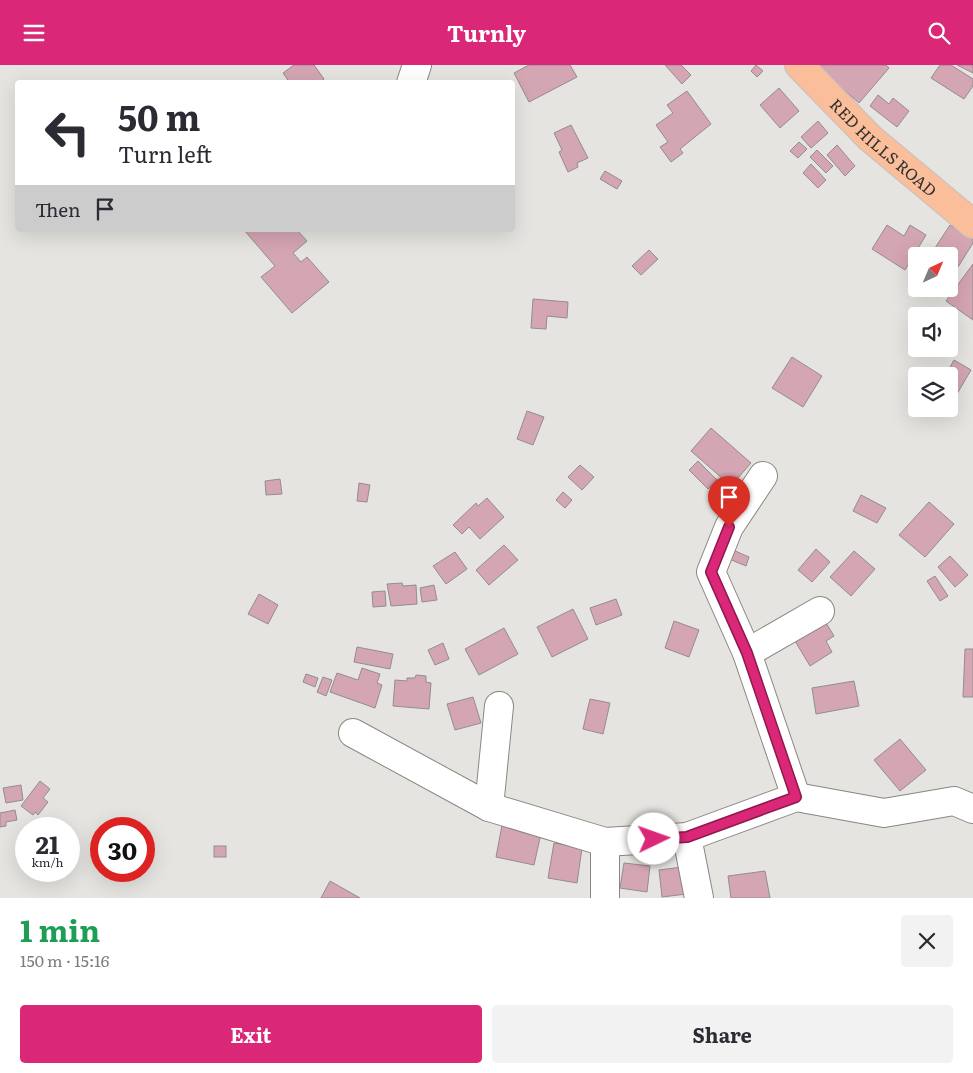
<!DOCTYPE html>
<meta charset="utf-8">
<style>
:root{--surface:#fff;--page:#f2f2f3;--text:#2b2b33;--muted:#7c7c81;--accent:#db2777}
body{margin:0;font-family:Literata,serif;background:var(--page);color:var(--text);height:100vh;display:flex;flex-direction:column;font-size:19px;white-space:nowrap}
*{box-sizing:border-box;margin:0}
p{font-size:16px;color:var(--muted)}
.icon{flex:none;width:28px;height:28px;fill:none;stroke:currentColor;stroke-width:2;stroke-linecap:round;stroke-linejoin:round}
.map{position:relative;height:833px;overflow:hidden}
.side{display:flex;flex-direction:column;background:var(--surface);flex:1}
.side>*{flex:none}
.banner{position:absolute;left:15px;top:15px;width:500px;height:152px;border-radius:5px;box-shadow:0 5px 20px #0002;background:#fff;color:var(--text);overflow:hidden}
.needle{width:32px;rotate:44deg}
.controls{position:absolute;left:908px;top:182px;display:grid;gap:10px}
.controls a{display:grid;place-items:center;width:50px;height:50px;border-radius:5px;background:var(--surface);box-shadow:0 5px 20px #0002;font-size:25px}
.speed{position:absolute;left:15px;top:752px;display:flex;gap:10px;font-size:25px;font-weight:700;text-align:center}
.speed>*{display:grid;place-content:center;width:65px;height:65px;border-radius:50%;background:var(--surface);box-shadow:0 5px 20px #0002;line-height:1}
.speed small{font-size:12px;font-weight:400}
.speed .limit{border:8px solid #d22;background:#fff;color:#111}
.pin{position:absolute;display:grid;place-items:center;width:42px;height:42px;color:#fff;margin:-51px -21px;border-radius:50% 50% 50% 0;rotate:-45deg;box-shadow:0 0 5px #0007}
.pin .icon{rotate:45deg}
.me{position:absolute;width:55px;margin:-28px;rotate:87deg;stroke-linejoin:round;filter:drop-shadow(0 0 4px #0008)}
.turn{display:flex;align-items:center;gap:18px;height:105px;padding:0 20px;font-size:22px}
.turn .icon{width:65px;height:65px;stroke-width:2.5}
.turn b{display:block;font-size:35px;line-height:42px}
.then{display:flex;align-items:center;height:48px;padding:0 20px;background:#0003;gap:10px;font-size:19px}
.round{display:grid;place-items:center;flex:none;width:52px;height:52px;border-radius:5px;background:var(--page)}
.head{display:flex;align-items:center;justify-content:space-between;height:85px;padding:0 20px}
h1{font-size:30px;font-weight:700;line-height:38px;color:#1e9e55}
.action{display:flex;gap:10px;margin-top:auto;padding:10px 20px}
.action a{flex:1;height:58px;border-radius:5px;background:var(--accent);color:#fff;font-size:20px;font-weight:700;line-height:58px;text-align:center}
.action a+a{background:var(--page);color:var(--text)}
header{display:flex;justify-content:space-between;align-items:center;height:65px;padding:0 20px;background:var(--accent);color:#fff;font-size:22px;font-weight:700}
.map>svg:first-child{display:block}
.building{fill:#d4a5b2;stroke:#928d8f}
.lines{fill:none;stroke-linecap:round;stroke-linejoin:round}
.minor-casing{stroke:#898783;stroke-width:30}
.major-casing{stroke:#c2c1c1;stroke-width:30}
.minor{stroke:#fff;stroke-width:28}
.major{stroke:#fabe9a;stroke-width:28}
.route-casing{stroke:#8e194d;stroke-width:12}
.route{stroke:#db2777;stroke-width:9}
.labels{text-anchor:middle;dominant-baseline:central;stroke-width:4;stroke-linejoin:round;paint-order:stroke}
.street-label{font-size:16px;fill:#323130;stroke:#f4f1ee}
</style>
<header><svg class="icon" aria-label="menu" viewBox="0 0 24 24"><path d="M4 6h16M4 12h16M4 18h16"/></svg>Turnly<svg class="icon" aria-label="search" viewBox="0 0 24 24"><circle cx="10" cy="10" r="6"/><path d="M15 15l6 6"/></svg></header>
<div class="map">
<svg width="973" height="833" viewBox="0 0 973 833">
<rect width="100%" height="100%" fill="#e6e4e0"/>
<g class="building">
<path d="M294,0h20l10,14 -5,4h-29l-7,-10z"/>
<path d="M529,0h41l7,12 -48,25 -15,-29z"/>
<path d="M665,0h16l10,10 -9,9z"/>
<path d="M756,0l7,6 -6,6 -6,-6z"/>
<path d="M815,0h71l3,3 -30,35z"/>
<path d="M940,0h11l22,14v7l-9,13 -33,-21z"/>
<path d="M957,0h16v8z"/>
<path d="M779,23l20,23 -19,17 -20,-23z"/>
<path d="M687,26l24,33 -31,25 3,4 -12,9 -11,-15 8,-5 -12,-17 17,-12 -6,-8z"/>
<path d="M878,30l11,9 4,-6 16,13 -12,16 -27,-21z"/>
<path d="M818,56l10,12 -17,15 -10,-11z"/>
<path d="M571,60l17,33 -11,5 1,4 -10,5 -9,-20 3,-2 -8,-17z"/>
<path d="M799,77l8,7 -9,9 -8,-7z"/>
<path d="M837,80l18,21 -10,10 -18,-21z"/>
<path d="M817,85l16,16 -7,7 -16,-16z"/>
<path d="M811,99l15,16 -8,8 -15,-15z"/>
<path d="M605,106l17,10 -5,8 -17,-10z"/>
<path d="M887,160l17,11 6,-11 16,10 -21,35 -33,-21z"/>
<path d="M950,160l23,14v4l-15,24 -9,-6v-5h-8l-8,-5z"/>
<path d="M244,165h53l10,11 -14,12 8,9 6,-5 22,25 -37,31 -31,-36 14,-11z"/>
<path d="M649,185l9,9 -17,16 -9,-9z"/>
<path d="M973,199v56l-27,-19z"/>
<path d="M533,234l35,3 -1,16 -20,-2 -1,13 -15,-1z"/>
<path d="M792,292l30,19 -19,31 -31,-19z"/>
<path d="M954,295l17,10 -17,29 -5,-3v-20h-4z"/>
<path d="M527,346l17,6 -11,28 -16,-6z"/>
<path d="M711,363l40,35 -20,23 -40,-35z"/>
<path d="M698,396l19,19 -9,9 -19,-19z"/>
<path d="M580,400l14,12 -12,13 -14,-13z"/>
<path d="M280,414l2,15 -16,1 -1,-14z"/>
<path d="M359,418l11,2 -3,17 -10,-1z"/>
<path d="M563,427l9,8 -7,8 -9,-8z"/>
<path d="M861,430l25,13 -9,15 -24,-12z"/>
<path d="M487,433l17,19 -24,22 -11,-12 -7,7 -9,-9 23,-22 2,3z"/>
<path d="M929,437l25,22 -29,33 -26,-22z"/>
<path d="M504,480l14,15 -29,25 -13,-15z"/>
<path d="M816,484l14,13 -18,20 -14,-12z"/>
<path d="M733,485l16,7 -3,9 -17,-7z"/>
<path d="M854,486l21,18 -24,27 -21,-19z"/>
<path d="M455,487l12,17 -21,15 -13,-18z"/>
<path d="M950,491l18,19 -13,12 -17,-20z"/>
<path d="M935,511l13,20 -8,5 -13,-20z"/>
<path d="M402,518l1,3 13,-1 1,19 -26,2 -4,-22z"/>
<path d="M434,520l3,15 -15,2 -2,-14z"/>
<path d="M385,526l1,15 -13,1 -1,-15z"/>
<path d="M259,529l19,11 -10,19 -20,-10z"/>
<path d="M616,534l6,16 -26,10 -6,-17z"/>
<path d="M573,544l15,30 -36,18 -15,-30z"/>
<path d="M823,553l11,18 -8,5 6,11 -22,14 -18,-30z"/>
<path d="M674,556l25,9 -10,27 -24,-9z"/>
<path d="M504,563l14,26 -39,21 -14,-26z"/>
<path d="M443,578l6,16 -14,6 -7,-15z"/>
<path d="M357,582l36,7 -3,15 -36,-7z"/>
<path d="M965,584h8v48h-10z"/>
<path d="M362,603l18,6 -3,9 5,2 -7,23 -45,-16 7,-19 21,7z"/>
<path d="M306,609l12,4 -3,9 -12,-5z"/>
<path d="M416,610l10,1v6l5,1 -2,26 -36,-3 2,-26 12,1v-3h8z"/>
<path d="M323,612l9,3 -6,16 -9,-4z"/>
<path d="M854,616l5,25 -43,8 -4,-26z"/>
<path d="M473,632l8,26 -26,7 -8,-26z"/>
<path d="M590,634l20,4 -7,31 -20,-5z"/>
<path d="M900,674l26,31 -26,21 -26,-31z"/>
<path d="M40,716l10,8 -7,9 5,4 -10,13 -3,-3 -2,3 -12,-9z"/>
<path d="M21,720l2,15 -17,3 -3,-15z"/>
<path d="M15,745l2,10 -11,2v4l-6,1v-14z"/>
<path d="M503,755l39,9 -8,36 -38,-8z"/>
<path d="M554,778l28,5 -5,35 -29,-5z"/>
<rect x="214" y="781" width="12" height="11"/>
<path d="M624,798l26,3 -3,26 -27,-4z"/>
<path d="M682,802l4,27 -24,3 -3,-27z"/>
<path d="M765,806l5,27h-39l-3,-22z"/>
<path d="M330,816l30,17h-39z"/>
</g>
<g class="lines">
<g class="minor-casing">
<g id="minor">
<path d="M411,18l6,-18"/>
<path d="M763,411l-34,51 -18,45 36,81 49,144"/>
<path d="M747,588l73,-42"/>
<path d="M353,668l136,74 116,35 82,-5 109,-40 88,16 70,-12 19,8"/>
<path d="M489,742l10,-101"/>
<path d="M687,772l12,61"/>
<path d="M605,777v56"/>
</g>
</g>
<g class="major-casing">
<g id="major">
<path id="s1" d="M799,0l71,73 103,86"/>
</g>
</g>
<use href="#minor" class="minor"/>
<use href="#major" class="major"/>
</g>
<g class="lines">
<g class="route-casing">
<path id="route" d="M654,774l33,-2 109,-40 -49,-144 -36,-81 18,-45"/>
</g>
<use href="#route" class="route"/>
</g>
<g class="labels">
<g class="street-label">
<text stroke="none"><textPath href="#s1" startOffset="118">RED HILLS ROAD</textPath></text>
</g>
</g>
</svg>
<div class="controls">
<a><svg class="needle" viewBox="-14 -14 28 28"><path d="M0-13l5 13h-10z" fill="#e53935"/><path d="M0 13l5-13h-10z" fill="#7c7c81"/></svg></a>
<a><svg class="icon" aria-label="sound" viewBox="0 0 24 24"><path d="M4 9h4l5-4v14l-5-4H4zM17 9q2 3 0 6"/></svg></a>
<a><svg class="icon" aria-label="layers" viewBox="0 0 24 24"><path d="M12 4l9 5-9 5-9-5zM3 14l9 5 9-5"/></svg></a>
</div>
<div class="speed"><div>21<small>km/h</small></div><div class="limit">30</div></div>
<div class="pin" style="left:729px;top:462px;background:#d93025"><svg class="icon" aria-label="arrive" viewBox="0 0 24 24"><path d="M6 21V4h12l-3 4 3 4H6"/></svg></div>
<svg class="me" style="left:654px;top:774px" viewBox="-20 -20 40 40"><circle r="19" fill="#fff"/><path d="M0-13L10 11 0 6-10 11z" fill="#db2777"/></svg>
<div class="banner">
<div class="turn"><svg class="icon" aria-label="left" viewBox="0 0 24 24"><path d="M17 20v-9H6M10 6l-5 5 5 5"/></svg><div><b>50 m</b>Turn left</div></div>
<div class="then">Then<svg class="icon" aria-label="arrive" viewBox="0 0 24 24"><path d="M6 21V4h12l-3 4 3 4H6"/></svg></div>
</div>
</div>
<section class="side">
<div class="head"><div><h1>1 min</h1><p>150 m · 15:16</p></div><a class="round"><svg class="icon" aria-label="close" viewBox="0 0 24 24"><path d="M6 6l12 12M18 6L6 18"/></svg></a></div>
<div class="action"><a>Exit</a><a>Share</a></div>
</section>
